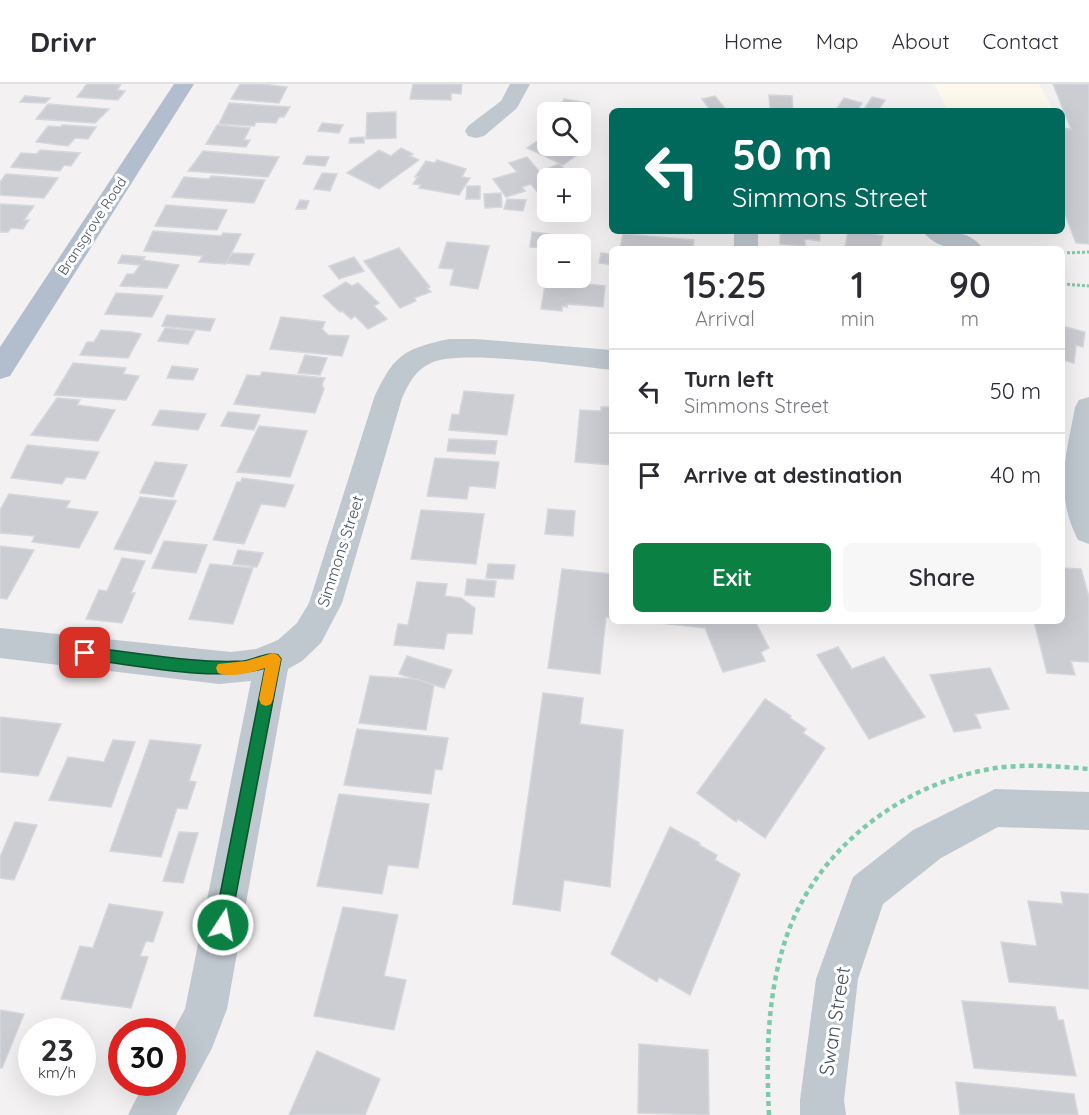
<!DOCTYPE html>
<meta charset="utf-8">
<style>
:root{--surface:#fff;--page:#f7f7f7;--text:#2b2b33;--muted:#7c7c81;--line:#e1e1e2;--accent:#0b8043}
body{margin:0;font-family:Quicksand,sans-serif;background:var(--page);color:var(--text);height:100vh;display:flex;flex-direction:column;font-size:22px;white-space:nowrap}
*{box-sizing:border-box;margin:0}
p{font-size:20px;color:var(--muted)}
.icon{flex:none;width:33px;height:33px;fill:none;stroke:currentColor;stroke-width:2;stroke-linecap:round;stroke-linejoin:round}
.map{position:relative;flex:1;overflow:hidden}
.panel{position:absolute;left:609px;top:162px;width:456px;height:378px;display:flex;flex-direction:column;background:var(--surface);border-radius:9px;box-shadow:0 6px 24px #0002}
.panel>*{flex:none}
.banner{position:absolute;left:609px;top:24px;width:456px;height:126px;border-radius:9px;box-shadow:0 6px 24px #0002;background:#00695c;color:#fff;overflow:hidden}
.fabs{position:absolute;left:537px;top:18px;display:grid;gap:12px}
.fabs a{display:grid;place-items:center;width:54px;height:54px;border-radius:9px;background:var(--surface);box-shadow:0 6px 24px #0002;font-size:30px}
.speed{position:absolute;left:18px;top:934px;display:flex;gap:12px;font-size:30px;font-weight:700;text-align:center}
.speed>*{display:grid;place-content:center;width:78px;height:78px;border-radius:50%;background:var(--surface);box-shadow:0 6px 24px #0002;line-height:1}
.speed small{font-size:15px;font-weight:400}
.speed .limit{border:9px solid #d22;background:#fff;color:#111}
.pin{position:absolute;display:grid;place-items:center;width:51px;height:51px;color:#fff;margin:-26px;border-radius:12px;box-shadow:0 3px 9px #0006}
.me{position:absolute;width:66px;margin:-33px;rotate:11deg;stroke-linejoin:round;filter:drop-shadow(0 0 4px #0008)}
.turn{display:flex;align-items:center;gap:21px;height:126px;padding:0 24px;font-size:27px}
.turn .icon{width:78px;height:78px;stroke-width:2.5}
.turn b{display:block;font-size:42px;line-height:51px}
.eta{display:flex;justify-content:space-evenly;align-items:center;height:102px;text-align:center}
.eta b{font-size:36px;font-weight:600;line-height:42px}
.primary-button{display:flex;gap:12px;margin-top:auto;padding:12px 24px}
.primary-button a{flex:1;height:69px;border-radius:9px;background:var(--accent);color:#fff;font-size:24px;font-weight:600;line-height:69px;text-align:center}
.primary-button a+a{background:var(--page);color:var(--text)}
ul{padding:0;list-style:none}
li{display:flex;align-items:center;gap:18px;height:84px;padding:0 24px;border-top:2px solid var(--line)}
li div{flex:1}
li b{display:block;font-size:22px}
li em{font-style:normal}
header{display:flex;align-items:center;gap:36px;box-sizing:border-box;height:84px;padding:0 30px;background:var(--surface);border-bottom:2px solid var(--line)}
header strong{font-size:28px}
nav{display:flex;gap:33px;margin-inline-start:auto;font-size:21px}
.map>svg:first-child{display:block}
.commercial{fill:#fcf9ec}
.building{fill:#cbcdd3;stroke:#d5d7dc;stroke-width:1.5}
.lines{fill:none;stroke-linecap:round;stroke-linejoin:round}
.path-far1{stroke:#7bcbaa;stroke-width:3;stroke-dasharray:3 2;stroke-linecap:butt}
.path{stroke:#7bcbaa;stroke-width:4.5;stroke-dasharray:5 4;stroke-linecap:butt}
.minor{fill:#bfc7cf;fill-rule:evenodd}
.major{fill:#b2bece;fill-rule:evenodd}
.route{fill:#0b8043;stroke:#07532c;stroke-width:1.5}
.slow{fill:#f59e0b}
.labels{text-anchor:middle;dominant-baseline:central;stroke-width:6;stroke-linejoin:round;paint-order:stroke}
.far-street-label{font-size:14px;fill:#49535e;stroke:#fff}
.street-label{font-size:16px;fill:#49535e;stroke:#fff}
.near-street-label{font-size:20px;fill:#49535e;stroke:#fff}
</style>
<header>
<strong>Drivr</strong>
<nav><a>Home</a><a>Map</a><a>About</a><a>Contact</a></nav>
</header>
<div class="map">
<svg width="1089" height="1031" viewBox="0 0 1089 1031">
<rect width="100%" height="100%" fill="#f3f1f1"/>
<path class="commercial" d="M934,0h105l15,27h-106z"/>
<g class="building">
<path d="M87,0h34l-4,6 8,1 -7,9 -41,-3z"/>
<path d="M240,0h21l26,3 -8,16 -48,-4z"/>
<path d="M413,0h49l-1,10 -10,-1v7l-41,-1z"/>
<path d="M1053,0h36v160l-13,-1 -14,-37v-78l9,1z"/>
<path d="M769,11l23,1 1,15 -23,-3z"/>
<path d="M25,12l25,2 -5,5 -25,-1z"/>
<path d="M715,12l12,15h-16l-9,-12z"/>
<path d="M872,13l13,3 -6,9 8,2h-24z"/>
<path d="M844,14l18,5 -5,8 -21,-1z"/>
<path d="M564,15l25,4 -5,10 6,1 -5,11h-5v-13h-22z"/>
<path d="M229,19l61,4 -6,10h-5l-3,6 -20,-1 -2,4 -35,-2z"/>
<path d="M48,20l61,5 -14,14 -59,-4z"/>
<path d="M396,28v26l-30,1 1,-26z"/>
<path d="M322,39l21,2 -4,8 -21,-2z"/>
<path d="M62,41l34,2 -8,12 -13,-1 -7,8 -32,-4 12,-16 13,1z"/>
<path d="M217,41l33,3 -6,12h6l-4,7 -40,-3z"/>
<path d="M548,50v12h32v-3l7,5 -24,17 -36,-17z"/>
<path d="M364,53v6h-15l1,-5z"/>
<path d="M401,64l12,6 -3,2 9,4 -40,29 -32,-16 32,-23 12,6z"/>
<path d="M40,66l40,3 -9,13 -7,-1 -4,6 -49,-4 10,-14 16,1z"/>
<path d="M203,67l76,6 -11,20 -80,-6z"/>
<path d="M307,72l22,1 -4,9 -22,-2z"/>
<path d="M527,73l21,25v8l-10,3 -7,-9 -9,3 3,4 -19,6 -13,-18 24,-7 -8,-9z"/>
<path d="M437,76l29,9 -4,8 8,1 -11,17 -40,-7 2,-3 -8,-1 5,-7h-3l11,-16 9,2z"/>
<path d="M559,80l14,13 -24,1 -7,-7z"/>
<path d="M322,89l15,1 -7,17 -16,-2z"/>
<path d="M6,90l52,4 -14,20 -44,-3v-13z"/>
<path d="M211,92l54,4 -11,23 -82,-6 12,-20 25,2z"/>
<path d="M467,102h13v13h-14z"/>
<path d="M501,109l1,14 -17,1 -1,-14z"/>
<path d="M507,115l19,1 -3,11 -19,-2z"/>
<path d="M300,116l9,1 -3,8h-10z"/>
<path d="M0,120l34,2 -10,14h5l-6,9 -12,-1 -3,4h-8z"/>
<path d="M166,121l61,5 -10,20 -62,-4z"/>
<path d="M153,147l68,5 2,-3 18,1 -15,30 -27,-2 4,-6 -59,-5z"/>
<path d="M780,147h40v10l-15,-2v7l-25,-2z"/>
<path d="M848,147h14l21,5 -3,13 -35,-1z"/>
<path d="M532,148l17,2 -3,14 -16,-1z"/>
<path d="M623,150l71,6 -1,9h-73z"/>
<path d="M447,158l42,4 -11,43 -28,-4 4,-16 -15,-1z"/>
<path d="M399,164l31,39 -3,1 4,4 -17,6 2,3 -16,7 -36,-47z"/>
<path d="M232,169l22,1 -5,11 -23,-2z"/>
<path d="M601,169l11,1v11l-13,-2z"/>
<path d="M122,171l23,2 -2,3 36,5 -12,23 -47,-2 7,-12h7l6,-9 -22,-2z"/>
<path d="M354,173l10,14 -25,8 -10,-13z"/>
<path d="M580,182l6,1 1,17 18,2 -2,21 -36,-3v3l-5,-1v5l-21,-2 5,-31h34z"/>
<path d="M346,198l6,4 6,-3 21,20 -5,3 13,13 -19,10 -13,-13 -4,3 -9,-8 -2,1 -17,-16z"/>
<path d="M116,209l47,3 -11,21 -47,-3z"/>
<path d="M167,231l48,4 -5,12 -48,-5z"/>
<path d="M281,233l44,5 -3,7 6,6 21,1 -7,20 -72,-7z"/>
<path d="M1062,242l23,6 -2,15 -7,-2 -2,18 -12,-3z"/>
<path d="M165,244l30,3 -7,13 -30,-3z"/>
<path d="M101,246l30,2 10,2 -13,24 -48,-3 7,-13h7z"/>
<path d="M305,271l22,3 -7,17 -22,-2z"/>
<path d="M73,279l53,5 -3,6 16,2 -13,24 -72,-5z"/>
<path d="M172,282l26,3 -5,11 -26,-2z"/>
<path d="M262,288l63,6 -3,6 2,5 -9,24 -81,-9 13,-29 13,1z"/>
<path d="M464,307l50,4 -7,40 -58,-5 3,-16 7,1z"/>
<path d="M57,314l23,2 -3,5 38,5 -17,31 -67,-6z"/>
<path d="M601,323h11v58l-37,-3 5,-52 21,1z"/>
<path d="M160,326l46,4 -8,16 -46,-5z"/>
<path d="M228,328l32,3 -6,15 -33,-4z"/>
<path d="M259,342l48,5 -17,46 -53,-5z"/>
<path d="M449,355l48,2 -2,13 -48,-3z"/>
<path d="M27,361l72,7 -14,27 -19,-2 -4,7 -51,-6z"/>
<path d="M435,374l64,4 -4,26 -26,-2 -2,13 -40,-3z"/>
<path d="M155,378l32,3 -14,32 -33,-4z"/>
<path d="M242,394l52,7 -9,22 -24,-3 -17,40 -31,-4 24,-58h4z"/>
<path d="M9,410l61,7 -4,7 32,4 -19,36 -47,-6 3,-6 -35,-3v-23z"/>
<path d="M140,413l36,4 -25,53 -37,-5z"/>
<path d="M548,425l27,2 -2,25 -28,-2z"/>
<path d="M421,426l63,4 -8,50 -65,-5z"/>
<path d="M164,457l43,4 -11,28 -44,-5z"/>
<path d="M0,462l34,4 -27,49 -7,-1z"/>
<path d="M238,466l25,3 -6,14 -24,-3z"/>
<path d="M122,474l23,3 -14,32h4l-13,30 -36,-4 13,-29 8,1z"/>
<path d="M210,480l43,4 -20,56 -44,-5z"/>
<path d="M488,480l27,1 -2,14 -27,-1z"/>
<path d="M1062,484l19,1 8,28v65l-18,-1 4,14 -28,-2 -13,-52h28z"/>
<path d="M562,485l50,5v44l-6,-1 -6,57 -52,-6z"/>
<path d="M467,495l29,2 -2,16 -29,-2z"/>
<path d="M417,498l30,2 -2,12 16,2 14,10 -3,26 -25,-1 -3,16 -50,-4 4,-21 10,1z"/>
<path d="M642,537h113l14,27 -8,4 4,9 -42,11 -18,-44z"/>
<path d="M838,563l14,22 32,-12 41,60 -56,22 -52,-84z"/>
<path d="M407,572l45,14 -8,18 -45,-14z"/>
<path d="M990,584l19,41 -34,5 6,14 -27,4 -24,-57z"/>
<path d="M370,592l46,3 18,6 -8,45 -67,-7z"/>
<path d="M543,609l40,5 -3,26 43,6 -13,157 -46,-7 -4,31 -47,-7z"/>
<path d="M765,615l26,17 -1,2 16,11 -3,4 22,15 -60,90 -27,-19 -2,3 -39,-29z"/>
<path d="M0,633l61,7 -23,52 -38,-4z"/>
<path d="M357,645l91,9 -6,32 -7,-1 -4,25 -87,-9z"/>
<path d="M113,656l22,2 -24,65 -62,-7 19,-43 36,5z"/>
<path d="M150,656l51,5 -12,36 7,1 -9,27 -10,-1 -16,49 -51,-6z"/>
<path d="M339,710l90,10 -11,64 -30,-3 -6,29 -65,-8z"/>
<path d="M15,738l22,3 -23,55 -14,-2v-21z"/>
<path d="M670,743l30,16 -1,2 18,10 -2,5 25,14 -50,121 -31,-18 -2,5 -46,-28z"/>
<path d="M179,748l19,1 -15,50 -20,-2z"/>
<path d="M1061,808l28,2v95l-80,-7 -8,-40 36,4 -9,-45 35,3z"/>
<path d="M109,820l54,8 -10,30 -7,-1 -6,15 8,1 -17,51 -70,-9 19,-53 13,2z"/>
<path d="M343,823l55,8 -14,61 22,4 -12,50 -80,-14z"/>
<path d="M962,917l93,6 3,13h5l13,56 -102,-8z"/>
<path d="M0,926l24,4 -22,54h-2z"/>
<path d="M639,960l69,6 1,65 -71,-2z"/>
<path d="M317,967l63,28 -15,36h-76z"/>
<path d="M956,998l118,12 4,21h-118z"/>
</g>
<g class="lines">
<g class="path-far1">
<path d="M1062,169l27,-1"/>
<path d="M1062,200l27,2"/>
</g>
<path class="path" d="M769,1031c-3,-61 -2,-122 18,-180 30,-85 111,-148 198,-165 34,-7 70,-4 104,-1"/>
<g class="minor">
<path d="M510,0h20l-13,24 -33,28 -8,2 -8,-2 -3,-5 3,-5 33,-25z"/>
<rect x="734" y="147" width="24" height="18"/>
<path d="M923,147c20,0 48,-2 60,18 -20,0 -47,2 -60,-18z"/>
<path d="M449,255h26l137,11v20c-37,-4 -154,-21 -181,-7 -16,7 -22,20 -29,35l-60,205 -21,40 -19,18 -14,8 -61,340 -15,39 -36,67h-48l16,-32h28v-50l13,-24 66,-328 -32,3 -219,-26v-30l231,24 25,-3 22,-9 19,-17 12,-20 65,-205c20,-43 29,-49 75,-59z"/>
<path d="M1089,313v147l-11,-4c-24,-47 -12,-84 -3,-133l4,-7z"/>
<path d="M995,705l94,3v38l-91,-3 -57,31 -58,46 -25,75 -14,121 2,15h-46v-15l16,-121 37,-102 60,-47z"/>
</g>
<path class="major" d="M174,0h20l-184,292 -10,3v-32z"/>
</g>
<path class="route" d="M85,563c50,5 109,17 158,14 11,-1 24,-10 35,-6l3,4 -52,272 -6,2 -6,-2 -3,-6 51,-257c-48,15 -128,-3 -180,-9l-5,-2 -2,-4 2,-5z"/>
<path class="slow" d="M273,569l5,2 3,4 -8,40 -2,5 -5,2 -5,-2 -2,-5 6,-31c-15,5 -32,10 -47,5l-2,-5 2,-4 28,-3z"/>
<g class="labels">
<g class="far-street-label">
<text transform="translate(92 142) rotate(-57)">Bransgrove Road</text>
</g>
<g class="street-label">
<text transform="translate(340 467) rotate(-72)">Simmons Street</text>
</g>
<g class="near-street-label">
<text transform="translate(834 937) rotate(-81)">Swan Street</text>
</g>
</g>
</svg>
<div class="fabs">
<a><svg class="icon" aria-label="search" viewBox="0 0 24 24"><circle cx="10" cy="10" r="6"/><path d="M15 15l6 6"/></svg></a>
<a>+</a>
<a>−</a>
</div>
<div class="speed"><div>23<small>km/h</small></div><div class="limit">30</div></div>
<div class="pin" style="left:85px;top:569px;background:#d93025"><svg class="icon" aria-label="arrive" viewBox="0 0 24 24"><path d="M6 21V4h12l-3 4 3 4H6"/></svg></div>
<svg class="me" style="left:223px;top:841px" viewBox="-20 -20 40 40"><circle r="17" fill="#0b8043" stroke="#fff" stroke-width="3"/><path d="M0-11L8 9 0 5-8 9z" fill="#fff"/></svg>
<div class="banner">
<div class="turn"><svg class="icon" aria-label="left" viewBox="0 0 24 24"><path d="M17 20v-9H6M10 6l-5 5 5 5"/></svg><div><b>50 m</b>Simmons Street</div></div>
</div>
<section class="panel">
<div class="eta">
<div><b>15:25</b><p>Arrival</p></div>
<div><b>1</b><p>min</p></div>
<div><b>90</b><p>m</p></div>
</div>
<ul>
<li><svg class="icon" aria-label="left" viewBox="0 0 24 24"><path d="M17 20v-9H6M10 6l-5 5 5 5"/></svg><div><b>Turn left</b><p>Simmons Street</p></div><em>50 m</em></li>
<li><svg class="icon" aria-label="arrive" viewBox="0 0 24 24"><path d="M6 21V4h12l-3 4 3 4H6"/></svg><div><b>Arrive at destination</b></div><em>40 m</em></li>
</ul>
<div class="primary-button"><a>Exit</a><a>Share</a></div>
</section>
</div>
